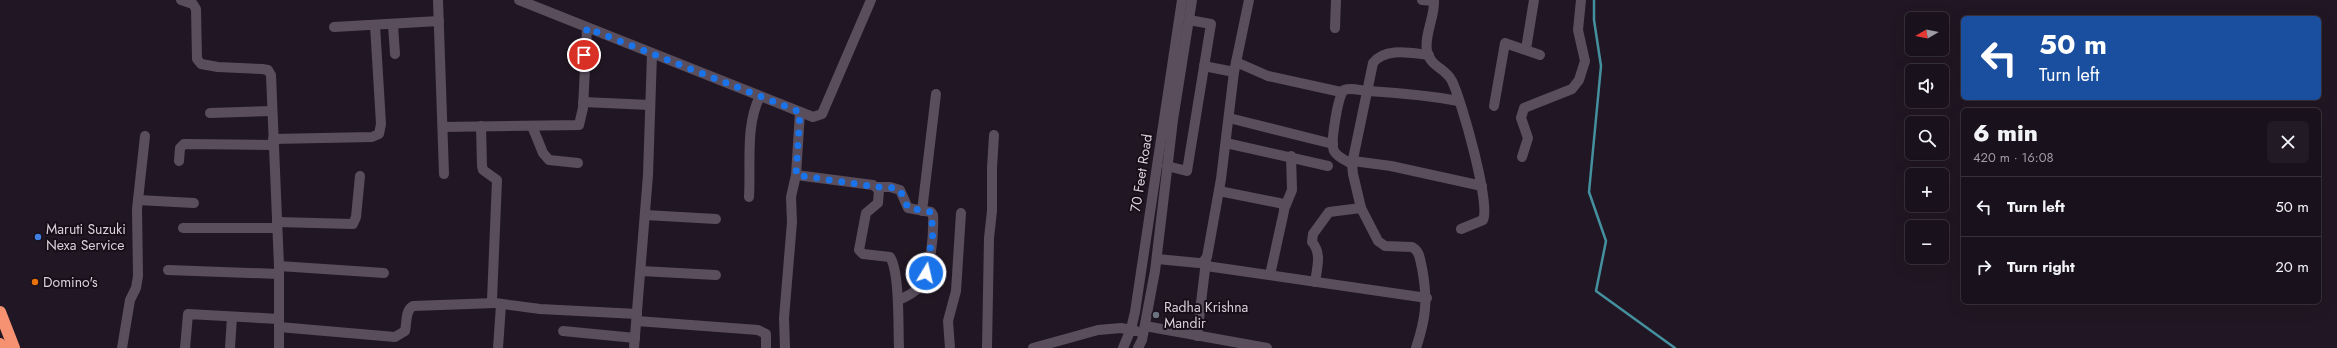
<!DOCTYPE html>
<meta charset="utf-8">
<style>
:root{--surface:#19111b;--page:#221a24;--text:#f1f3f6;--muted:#9f9da3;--line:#37313a}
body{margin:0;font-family:Jost,sans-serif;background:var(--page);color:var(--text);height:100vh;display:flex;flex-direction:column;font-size:15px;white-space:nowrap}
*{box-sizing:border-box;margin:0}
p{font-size:13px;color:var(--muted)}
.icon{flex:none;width:22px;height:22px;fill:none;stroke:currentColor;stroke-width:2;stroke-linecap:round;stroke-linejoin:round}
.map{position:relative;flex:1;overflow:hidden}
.details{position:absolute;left:1961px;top:108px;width:360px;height:196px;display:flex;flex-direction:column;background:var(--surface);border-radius:6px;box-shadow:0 4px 16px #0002,0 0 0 1px var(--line)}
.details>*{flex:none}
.guide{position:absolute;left:1961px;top:16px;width:360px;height:84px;border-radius:6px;box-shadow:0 4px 16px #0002,0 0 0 1px var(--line);background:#1a4fa0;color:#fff;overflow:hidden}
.needle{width:26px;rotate:261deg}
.buttons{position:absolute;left:1905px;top:12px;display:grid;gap:8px}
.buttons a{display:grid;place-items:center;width:44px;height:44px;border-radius:6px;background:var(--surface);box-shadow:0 4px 16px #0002,0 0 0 1px var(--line);font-size:20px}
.pin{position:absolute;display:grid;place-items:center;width:34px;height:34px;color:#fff;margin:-17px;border:2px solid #fff;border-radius:50%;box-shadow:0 1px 4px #0007}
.me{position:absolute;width:44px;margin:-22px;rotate:9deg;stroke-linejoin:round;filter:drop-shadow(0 0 3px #0008)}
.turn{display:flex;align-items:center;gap:14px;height:84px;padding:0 12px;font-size:18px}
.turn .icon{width:52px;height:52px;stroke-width:2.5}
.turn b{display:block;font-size:28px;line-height:34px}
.round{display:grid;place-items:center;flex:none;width:42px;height:42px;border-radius:6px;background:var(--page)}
.head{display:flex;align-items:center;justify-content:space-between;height:68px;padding:0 12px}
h1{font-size:24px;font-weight:800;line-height:30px}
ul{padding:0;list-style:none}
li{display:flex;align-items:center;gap:12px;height:60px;padding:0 12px;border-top:1px solid var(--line)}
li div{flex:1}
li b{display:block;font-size:15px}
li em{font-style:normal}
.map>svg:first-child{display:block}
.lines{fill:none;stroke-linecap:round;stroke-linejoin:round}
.stream{stroke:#45909e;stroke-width:2.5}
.minor{stroke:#5a4e5d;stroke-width:10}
.highway{stroke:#f69271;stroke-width:12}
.route{stroke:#1a73e8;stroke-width:7;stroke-dasharray:0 12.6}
.shop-dot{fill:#3f7fe0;stroke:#170e1a;stroke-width:1.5}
.food-dot{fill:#e8710a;stroke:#170e1a;stroke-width:1.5}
.worship-dot{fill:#6b7280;stroke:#170e1a;stroke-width:1.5}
.labels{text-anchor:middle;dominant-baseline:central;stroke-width:4;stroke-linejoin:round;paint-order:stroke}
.street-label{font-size:14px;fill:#d8d1da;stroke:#170e1a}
.poi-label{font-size:14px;fill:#d8d1da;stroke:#170e1a;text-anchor:start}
</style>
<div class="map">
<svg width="2337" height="348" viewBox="0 0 2337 348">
<rect width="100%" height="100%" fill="#211724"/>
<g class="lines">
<path class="stream" d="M1594,0v20l7,46 -12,126 17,49 -10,50 79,57"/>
<g class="minor">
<path d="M181,0l12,4 3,5 1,50 4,5 17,3 44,2 6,1 3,5 8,191v82"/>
<path d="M438,0l6,174"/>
<path d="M519,0l294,117 9,-3 49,-114"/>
<path d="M1422,0l12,1"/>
<path d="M1434,0c1,17 -10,35 -7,51 3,16 19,17 25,30 9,18 39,123 31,139l-22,9"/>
<path d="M393,25l2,29"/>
<path d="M334,27l105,-6"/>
<path d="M1335,28l1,-28"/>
<path d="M1526,49l8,-49"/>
<path d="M1236,62l32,14 73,16"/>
<path d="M1204,66l30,6"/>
<path d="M583,102l67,3"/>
<path d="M1494,106l11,-63 35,12"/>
<path d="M210,113l62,-2"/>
<path d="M1229,118l104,26"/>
<path d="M481,126l1,40 1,4 14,10 -5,120 3,3 45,6 97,5"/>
<path d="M532,126l11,27 6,7 29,3"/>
<path d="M443,127l136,-2 4,-17 4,-80"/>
<path d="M273,139l99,-2 7,-3 2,-10 -6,-99"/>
<path d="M1226,143l102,23"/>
<path d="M1522,157l6,-19 -7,-20 3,-10 48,-19 7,-9 6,-19 -7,-31 3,-30"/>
<path d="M179,161l1,-13 4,-4 89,1"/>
<path d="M1353,161l38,5 91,20"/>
<path d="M1352,164c-5,-3 -15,-7 -18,-13 -4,-8 4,-55 10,-61 9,-3 16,1 24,1 31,2 60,4 90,10"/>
<path d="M1167,166l20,5 24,-147 -22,-4"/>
<path d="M796,175l77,10 6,5 -1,13 -12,10 -7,37 4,4 27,3c10,15 8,71 9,91"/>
<path d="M877,187h13l10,3 8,18 23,4 2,3c1,18 -2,58 -14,72 -6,7 -13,10 -21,13"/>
<path d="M1219,191l65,13v7l-14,64"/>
<path d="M749,197c2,-33 -4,-71 11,-101"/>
<path d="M138,200l56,3"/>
<path d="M1285,207l7,-17 -1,-34"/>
<path d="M922,211l14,-117"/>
<path d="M645,215l71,4"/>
<path d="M277,222l76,2 3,-7 4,-41"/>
<path d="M183,228h94"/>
<path d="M1157,259l42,4 4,-1 4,-5 14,-78 13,-107 15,-72"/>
<path d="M279,266l105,7"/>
<path d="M1206,266l221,32"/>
<path d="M168,270l111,4"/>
<path d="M641,271l75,4"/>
<path d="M1315,282c2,-14 7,-29 -3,-40l1,-8 16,-22 32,-4"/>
<path d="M637,321l121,9 8,4v14"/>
<path d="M1145,326l122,22"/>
<path d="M279,327l116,10 10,-6c2,-8 0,-21 8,-25l82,-3"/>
<path d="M563,331l72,7"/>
<path d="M1197,336l9,-75"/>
<path d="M122,348l8,-48 6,-12 2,-12 -1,-67 8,-73"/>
<path d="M185,348l3,-34 91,5"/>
<path d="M230,348l2,-31"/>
<path d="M498,348l3,-43"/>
<path d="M634,348l14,-173 4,-121"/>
<path d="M785,348l-1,-30 8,-96 -1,-25 5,-22 4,-63"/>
<path d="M950,348l-2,-27 8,-30 5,-78"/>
<path d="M987,348l2,-110 3,-27v-43l2,-33"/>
<path d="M1033,348l65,-18 23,-2 15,3"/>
<path d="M1123,348l8,-19 4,-17 47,-312"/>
<path d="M1138,348l4,-8 13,-69 18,-151 19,-120"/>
<path d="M1416,348c10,-30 12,-48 6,-80 -2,-8 -2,-17 -10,-21l-27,-1 -7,-5 -17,-33 -8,-34 -1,-10 21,-101c12,-16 38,-10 56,-8"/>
</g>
<g class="highway">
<path d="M0,312l14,36"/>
<path d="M0,344l2,4"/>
</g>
</g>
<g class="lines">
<path class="route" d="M584,55l3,-27 213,84 -4,63 81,12 18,1 5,2 8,18 23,4 2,21 -7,40"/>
</g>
<circle class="shop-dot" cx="38" cy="237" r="4"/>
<circle class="food-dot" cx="35" cy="282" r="4"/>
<circle class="worship-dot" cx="1156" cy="315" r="4"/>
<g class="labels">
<g class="street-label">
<text transform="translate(1141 173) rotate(-81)">70 Feet Road</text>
</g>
<g class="poi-label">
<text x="46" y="229">Maruti Suzuki<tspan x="46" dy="16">Nexa Service</tspan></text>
<text x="43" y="282">Domino's</text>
<text x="1164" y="307">Radha Krishna<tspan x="1164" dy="16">Mandir</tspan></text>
</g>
</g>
</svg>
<div class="buttons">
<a><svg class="needle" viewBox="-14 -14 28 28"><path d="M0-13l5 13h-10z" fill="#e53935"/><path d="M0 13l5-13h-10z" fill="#9f9da3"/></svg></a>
<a><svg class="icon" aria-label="sound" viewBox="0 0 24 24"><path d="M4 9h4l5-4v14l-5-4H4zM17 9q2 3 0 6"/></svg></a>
<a><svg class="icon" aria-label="search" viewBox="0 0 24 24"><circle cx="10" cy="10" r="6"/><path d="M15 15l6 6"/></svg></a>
<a>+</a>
<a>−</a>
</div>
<div class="pin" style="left:584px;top:55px;background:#d93025"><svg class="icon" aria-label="arrive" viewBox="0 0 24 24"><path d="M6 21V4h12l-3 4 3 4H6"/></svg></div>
<svg class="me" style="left:926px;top:273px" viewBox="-20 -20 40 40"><circle r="17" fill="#1a73e8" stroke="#fff" stroke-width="3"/><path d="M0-11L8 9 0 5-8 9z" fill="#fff"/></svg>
<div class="guide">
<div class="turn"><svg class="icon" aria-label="left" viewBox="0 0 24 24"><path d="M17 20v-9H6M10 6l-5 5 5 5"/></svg><div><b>50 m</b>Turn left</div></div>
</div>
<section class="details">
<div class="head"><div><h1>6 min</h1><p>420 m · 16:08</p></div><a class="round"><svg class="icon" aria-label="close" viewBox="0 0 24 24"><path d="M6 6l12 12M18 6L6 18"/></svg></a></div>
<ul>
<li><svg class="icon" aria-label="left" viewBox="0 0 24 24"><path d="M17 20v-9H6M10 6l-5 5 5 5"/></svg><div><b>Turn left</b></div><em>50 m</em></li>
<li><svg class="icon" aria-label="right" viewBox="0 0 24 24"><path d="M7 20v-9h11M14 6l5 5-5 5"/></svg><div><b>Turn right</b></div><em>20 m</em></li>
</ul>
</section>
</div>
